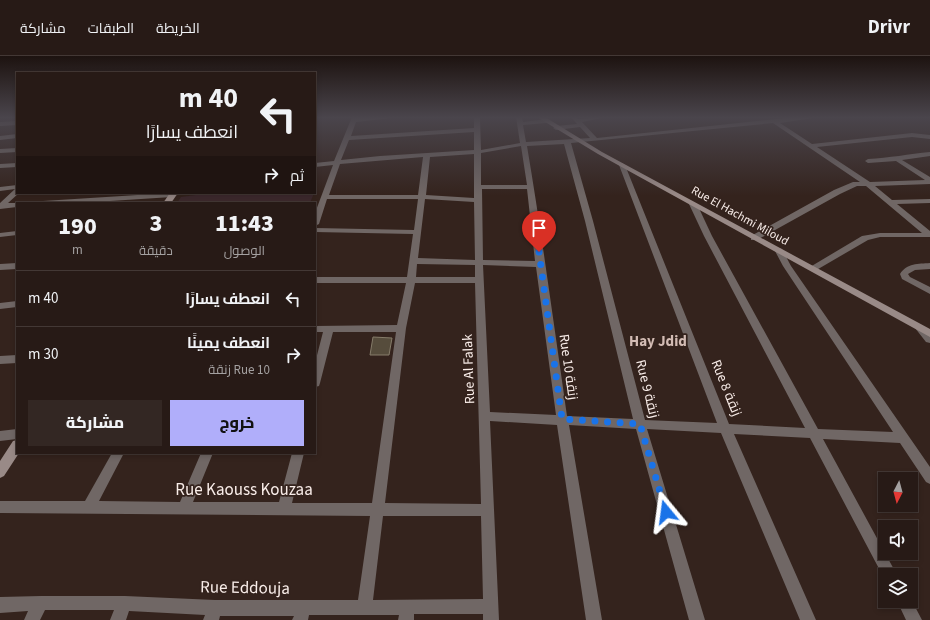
<!DOCTYPE html>
<html lang="ar">
<meta charset="utf-8">
<style>
:root{--surface:#271a16;--page:#332723;--text:#f1f3f6;--muted:#a4a1a1;--line:#433835;--accent:#b0aefa}
body{margin:0;font-family:"Source Sans 3",Cairo,sans-serif;background:var(--page);color:var(--text);direction:rtl;height:100vh;display:flex;flex-direction:column;font-size:15px;white-space:nowrap}
*{box-sizing:border-box;margin:0}
p{font-size:13px;color:var(--muted)}
.icon{flex:none;width:22px;height:22px;fill:none;stroke:currentColor;stroke-width:2;stroke-linecap:round;stroke-linejoin:round}
.map{position:relative;flex:1;overflow:hidden;direction:ltr}
.details{position:absolute;left:16px;top:146px;width:300px;height:252px;display:flex;flex-direction:column;background:var(--surface);border-radius:0px;box-shadow:0 2px 6px #0003,0 0 0 1px var(--line);direction:rtl}
.details>*{flex:none}
.hud{position:absolute;left:16px;top:16px;width:300px;height:122px;border-radius:0px;box-shadow:0 2px 6px #0003,0 0 0 1px var(--line);direction:rtl;background:#271a16;color:var(--text);overflow:hidden}
.needle{width:26px;rotate:186deg}
.tools{position:absolute;left:878px;top:416px;display:grid;gap:8px}
.tools a{display:grid;place-items:center;width:40px;height:40px;border-radius:0px;background:var(--surface);box-shadow:0 2px 6px #0003,0 0 0 1px var(--line);font-size:20px}
.pin{position:absolute;display:grid;place-items:center;width:34px;height:34px;color:#fff;margin:-41px -17px;border-radius:50% 50% 50% 0;rotate:-45deg;box-shadow:0 0 4px #0007}
.pin .icon{rotate:45deg}
.me{position:absolute;width:44px;margin:-22px;rotate:344deg;stroke-linejoin:round;filter:drop-shadow(0 0 3px #0008)}
.turn{display:flex;align-items:center;gap:14px;height:84px;padding:0 12px;font-size:18px}
.turn .icon{width:52px;height:52px;stroke-width:2.5}
.turn b{display:block;font-size:28px;line-height:34px}
.then{display:flex;align-items:center;height:38px;padding:0 12px;background:#0003;gap:8px;font-size:15px}
.eta{display:flex;justify-content:space-evenly;align-items:center;height:68px;text-align:center}
.eta b{font-size:24px;font-weight:800;line-height:28px}
.primary-button{display:flex;gap:8px;margin-top:auto;padding:8px 12px}
.primary-button a{flex:1;height:46px;border-radius:0px;background:var(--accent);color:#111;font-size:16px;font-weight:800;line-height:46px;text-align:center}
.primary-button a+a{background:var(--page);color:var(--text)}
ul{padding:0;list-style:none}
li{display:flex;align-items:center;gap:12px;height:56px;padding:0 12px;border-top:1px solid var(--line)}
li div{flex:1}
li b{display:block;font-size:15px}
li em{font-style:normal}
header{display:flex;align-items:center;gap:24px;box-sizing:border-box;height:56px;padding:0 20px;background:var(--surface);border-bottom:1px solid var(--line)}
header strong{font-size:19px}
nav{display:flex;gap:22px;margin-inline-start:auto;font-size:14px}
.map>svg:first-child{display:block}
.education{fill:#3d292d}
.building{fill:#564c3c;stroke:#867c6a}
.lines{fill:none;stroke-linecap:round;stroke-linejoin:round}
.street{fill:#706765;fill-rule:evenodd}
.secondary{fill:#998a87;fill-rule:evenodd}
.route{stroke:#1a73e8;stroke-width:7;stroke-dasharray:0 12.6}
.labels{text-anchor:middle;dominant-baseline:central;stroke-width:3.5;stroke-linejoin:round;paint-order:stroke}
.far-street-label{font-size:12px;fill:#f9ede9;stroke:#34231d}
.street-label{font-size:14px;fill:#f9ede9;stroke:#34231d}
.neighbourhood-label{font-size:15px;font-weight:bold;fill:#d3bcb4;stroke:#34231d}
.near-street-label{font-size:17px;fill:#f9ede9;stroke:#34231d}
</style>
<header>
<strong>Drivr</strong>
<nav><a>الخريطة</a><a>الطبقات</a><a>مشاركة</a></nav>
</header>
<div class="map">
<svg width="930" height="564" viewBox="0 0 930 564">
<rect width="100%" height="100%" fill="#34231d"/>
<path class="education" d="M210,137h104l-4,10h-133l4,-6z"/>
<path class="building" d="M373,281l19,1 -3,17h-19z"/>
<g class="lines">
<g class="street">
<path d="M352,61h49l-45,5 -5,14 123,-8v-11h6l1,33 39,-7 -4,-26h6l1,5 23,-3 3,2 -3,2 -23,2 3,17 64,-4 -10,-11 -24,3 -3,-2 3,-2 21,-2 -6,-7 8,2 28,-2 -25,5 15,16 198,-21h25l-40,6 32,21 100,-11 18,2v4l-18,-2 -95,10 53,35 55,-2 -29,-19 -28,2 -3,-2 3,-2c21,-1 41,-5 62,-7v4l-28,4 28,17v7l-55,2 17,14 38,-1v4l-33,1 33,27v6h-50l-12,3 -55,32 -4,-3 1,-2 52,-31 18,-3h42l-56,-47h-9l-17,8 -83,46h-6v-4l83,-46 19,-8h7l-87,-59 -202,20 22,78 52,199 72,3 -98,-258 3,-2 3,2 104,259 76,4 -101,-192 -15,-32 4,-2 4,2 15,32 106,193 75,3 -110,-166 -8,-15 4,-3 3,1 9,17 139,201v17l-4,-2 -26,-39 -77,-4 74,136h-12v5l-75,-142 -76,-4 82,186h-16l-79,-187 -74,-4 58,191h-16l-53,-191 -67,-4 33,195h-16l-29,-195 -67,-4 9,199h-16v-6h-69v6h-16l1,-5h-90l-1,5h-16l2,-4h-74l-1,4h-16l2,-5 -76,-4 -3,9h-16l4,-10h-69l-5,10h-16l4,-9 -28,2v-16l41,-1h84l90,4h143l12,-84 -370,-3v-12h85l27,-48h12l-25,48 81,1 21,-49h12l-20,49h86l13,-49h12l-12,50h80l24,-171h-63l-13,51 -1,3 -4,1v-24l8,-31h-8v-6l82,-1 9,-42h-91v-6h92l6,-43 -98,-2v-4l99,2 4,-31h-91l-8,25 -4,2v-13l18,-48 -18,2v-4l19,-2zM474,76v18l-94,6 -39,4 8,-20zM564,88l21,77 48,198 -66,-3c-13,-90 -25,-181 -40,-270zM521,90l6,39h-46v-32zM474,98v44l-48,-3 4,-38zM423,101l-5,38h-89l11,-31zM482,133h45l8,72 -52,-1zM425,143l49,3 1,58 -57,-2zM417,208l58,1v12h-59zM483,209l53,2 20,148 -66,-3zM415,227h60l6,221 -96,-1 21,-175zM383,460h98l2,83 -110,1z"/>
<path d="M17,65v4l-17,1v-4z"/>
<path d="M17,78v4l-17,2v-4z"/>
<path d="M17,92v4l-17,1v-4z"/>
<path d="M17,107v4l-17,1v-4z"/>
<path d="M17,129v8h2l-11,10h10l-1,4 -17,2v-6l15,-14 -15,2v-4z"/>
<path d="M169,137l7,2 -4,2 -93,6h-40l4,-2z"/>
<path d="M17,175v4l-17,2v-4z"/>
<path d="M17,207v6l-17,1v-6z"/>
<path d="M930,207v6l-15,1 -7,4 2,3 20,10v7l-28,-15 -2,-5c7,-11 18,-10 30,-11z"/>
<path d="M17,245v6l-17,2v-6z"/>
<path d="M920,269l3,1 7,7v10l-4,-1 -11,-14z"/>
<path d="M17,299v8l-17,1v-8z"/>
<path d="M17,373v10l-17,2v-10z"/>
<path d="M911,543l11,21h-16l-9,-19h14z"/>
</g>
<g class="secondary">
<path d="M537,61h8l57,35 328,177v8l-332,-183z"/>
<path d="M170,137h8l-7,10h-8z"/>
<path d="M17,384v13h2l-15,23 -4,2v-17l13,-20z"/>
</g>
</g>
<linearGradient id="sky" x2="0" y2="1"><stop stop-color="#1d1310"/><stop offset="0.44" stop-color="#4a454c"/><stop offset="1" stop-color="#4a454c" stop-opacity="0"/></linearGradient>
<rect width="930" height="140" fill="url(#sky)"/>
<g class="lines">
<path class="route" d="M539,196l23,167 78,5 26,88"/>
</g>
<g class="labels">
<g class="far-street-label">
<text transform="translate(740 160) rotate(29)">Rue El Hachmi Miloud</text>
</g>
<g class="street-label">
<text transform="translate(568 311) rotate(82)">Rue 10 زنقة</text>
<text transform="translate(469 313) rotate(-92)">Rue Al Falak</text>
<text transform="translate(726 332) rotate(68)">Rue 8 زنقة</text>
<text transform="translate(647 333) rotate(76)">Rue 9 زنقة</text>
</g>
<g class="neighbourhood-label">
<text x="658" y="285">Hay Jdid</text>
</g>
<g class="near-street-label">
<text x="244" y="434">Rue Kaouss Kouzaa</text>
<text transform="translate(245 532) rotate(1)">Rue Eddouja</text>
</g>
</g>
</svg>
<div class="tools">
<a><svg class="needle" viewBox="-14 -14 28 28"><path d="M0-13l5 13h-10z" fill="#e53935"/><path d="M0 13l5-13h-10z" fill="#a4a1a1"/></svg></a>
<a><svg class="icon" aria-label="sound" viewBox="0 0 24 24"><path d="M4 9h4l5-4v14l-5-4H4zM17 9q2 3 0 6"/></svg></a>
<a><svg class="icon" aria-label="layers" viewBox="0 0 24 24"><path d="M12 4l9 5-9 5-9-5zM3 14l9 5 9-5"/></svg></a>
</div>
<div class="pin" style="left:539px;top:196px;background:#d93025"><svg class="icon" aria-label="arrive" viewBox="0 0 24 24"><path d="M6 21V4h12l-3 4 3 4H6"/></svg></div>
<svg class="me" style="left:666px;top:456px" viewBox="-20 -20 40 40"><path d="M0-17L14 15 0 8-14 15z" fill="#1a73e8" stroke="#fff" stroke-width="4"/></svg>
<div class="hud">
<div class="turn"><svg class="icon" aria-label="left" viewBox="0 0 24 24"><path d="M17 20v-9H6M10 6l-5 5 5 5"/></svg><div><b>40 m</b>انعطف يسارًا</div></div>
<div class="then">ثم<svg class="icon" aria-label="right" viewBox="0 0 24 24"><path d="M7 20v-9h11M14 6l5 5-5 5"/></svg></div>
</div>
<section class="details">
<div class="eta">
<div><b>11:43</b><p>الوصول</p></div>
<div><b>3</b><p>دقيقة</p></div>
<div><b>190</b><p>m</p></div>
</div>
<ul>
<li><svg class="icon" aria-label="left" viewBox="0 0 24 24"><path d="M17 20v-9H6M10 6l-5 5 5 5"/></svg><div><b>انعطف يسارًا</b></div><em>40 m</em></li>
<li><svg class="icon" aria-label="right" viewBox="0 0 24 24"><path d="M7 20v-9h11M14 6l5 5-5 5"/></svg><div><b>انعطف يمينًا</b><p>Rue 10 زنقة</p></div><em>30 m</em></li>
</ul>
<div class="primary-button"><a>خروج</a><a>مشاركة</a></div>
</section>
</div>
